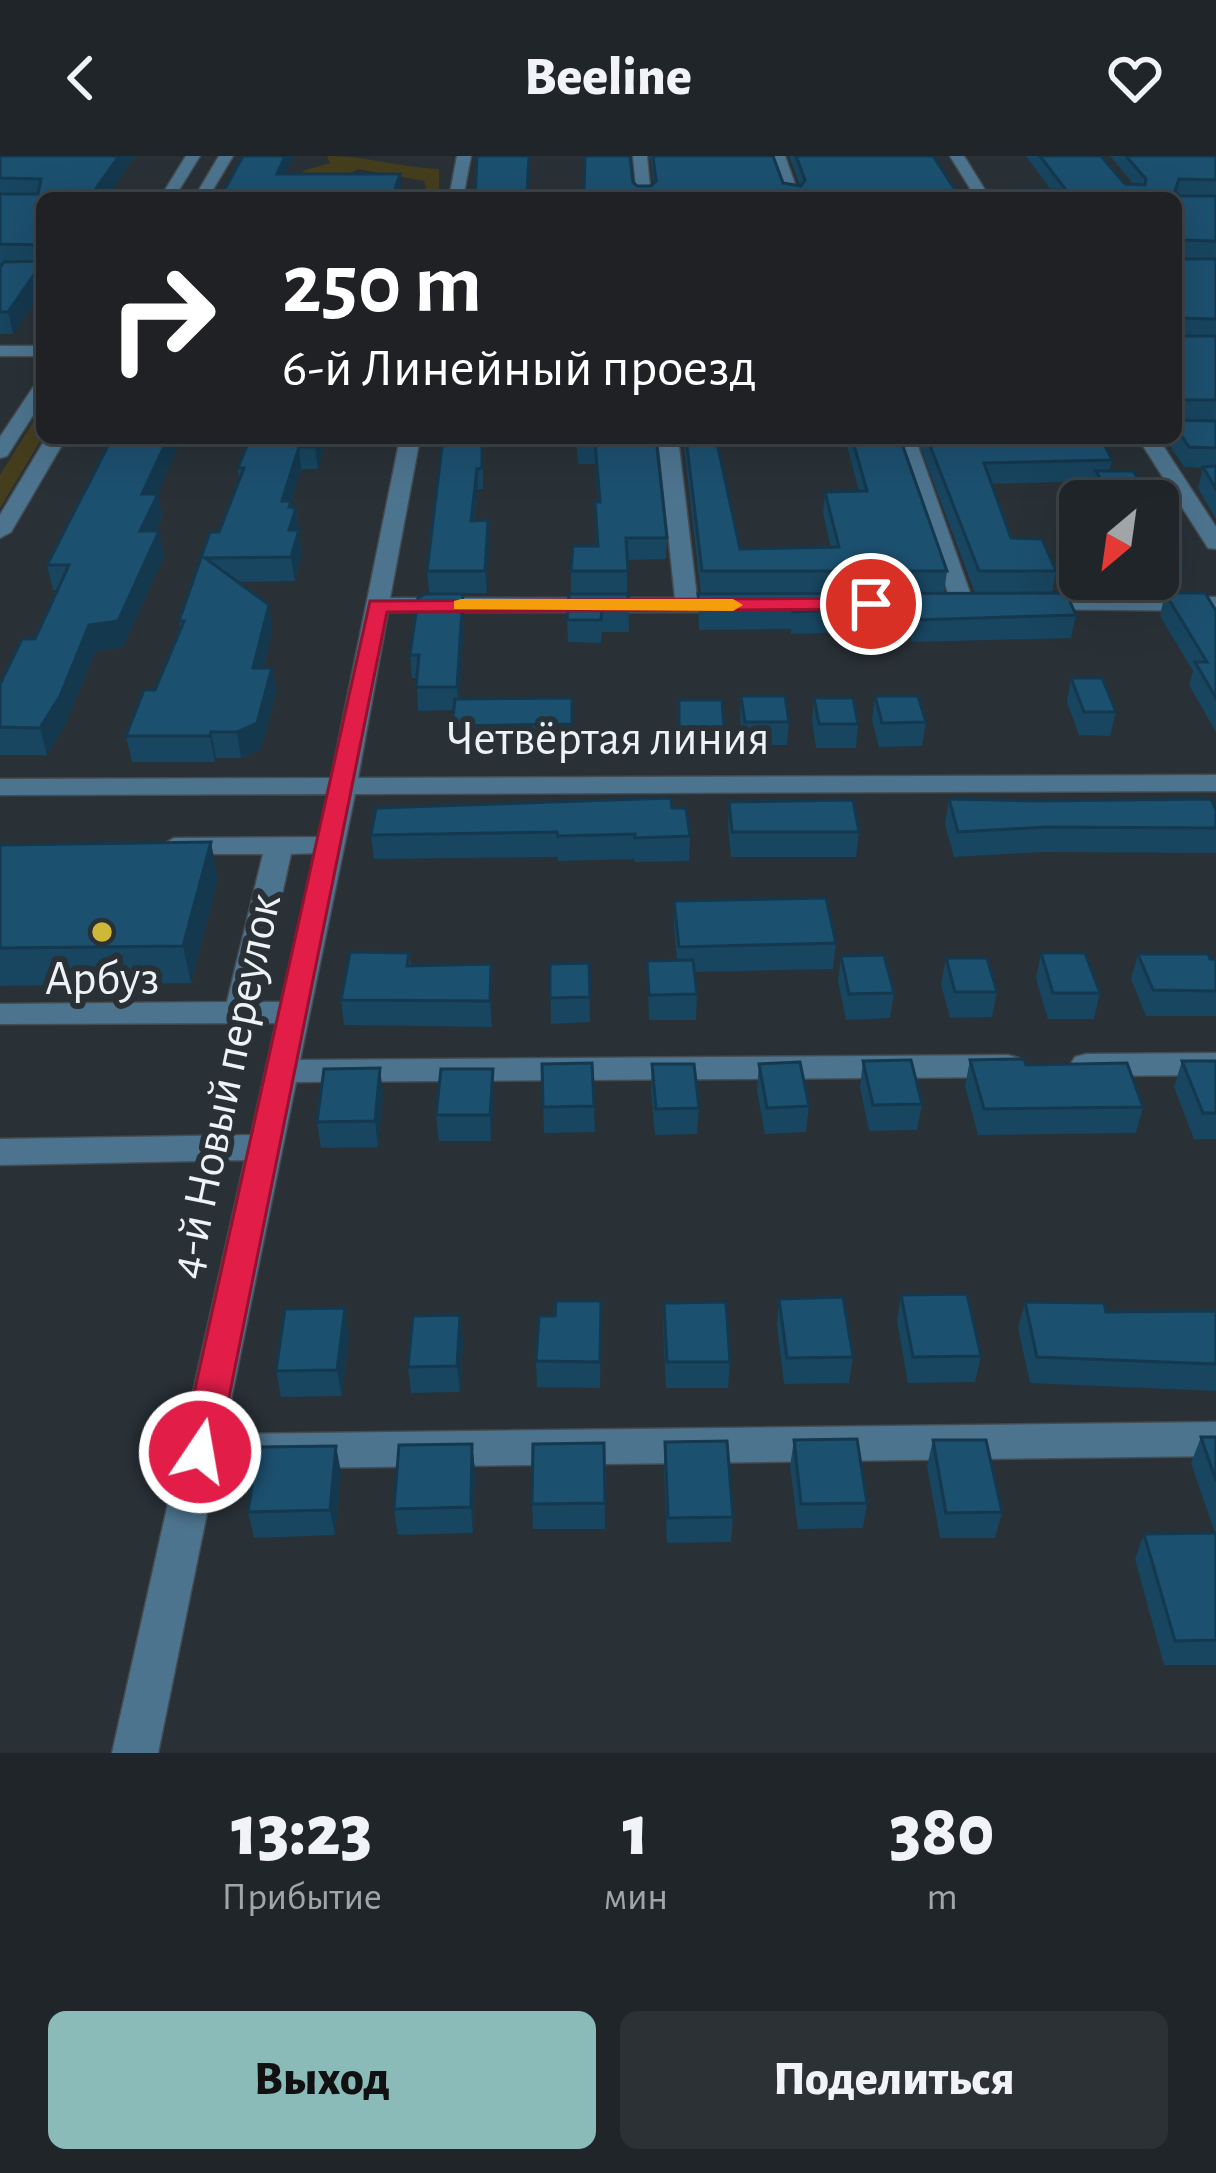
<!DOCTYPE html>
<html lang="ru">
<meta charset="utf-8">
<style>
:root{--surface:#1f2529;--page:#2c3135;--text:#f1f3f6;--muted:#a1a5a8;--line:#3c4246;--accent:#8bbbb9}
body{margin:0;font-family:"Alegreya Sans",sans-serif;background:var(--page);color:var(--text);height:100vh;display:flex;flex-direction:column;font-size:45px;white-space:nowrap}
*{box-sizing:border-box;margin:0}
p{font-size:39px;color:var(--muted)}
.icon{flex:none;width:66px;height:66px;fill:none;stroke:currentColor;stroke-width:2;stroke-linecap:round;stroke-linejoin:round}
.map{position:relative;height:1597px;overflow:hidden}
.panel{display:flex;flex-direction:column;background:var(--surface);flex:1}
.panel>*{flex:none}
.hud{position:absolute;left:36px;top:36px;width:1146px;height:252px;border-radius:18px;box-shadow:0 12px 48px #0002,0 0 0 3px var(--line);background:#202124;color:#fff;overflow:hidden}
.needle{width:78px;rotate:209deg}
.fabs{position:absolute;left:1059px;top:324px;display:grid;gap:24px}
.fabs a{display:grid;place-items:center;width:120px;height:120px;border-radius:18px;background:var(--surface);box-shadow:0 12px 48px #0002,0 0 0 3px var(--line);font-size:60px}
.pin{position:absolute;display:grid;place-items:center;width:102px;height:102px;color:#fff;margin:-51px;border:6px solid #fff;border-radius:50%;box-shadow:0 3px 12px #0007}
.me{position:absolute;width:132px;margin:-66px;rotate:12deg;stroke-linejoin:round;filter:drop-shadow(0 0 9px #0008)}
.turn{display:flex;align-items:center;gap:42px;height:252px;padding:0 48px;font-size:54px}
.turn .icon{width:156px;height:156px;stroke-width:2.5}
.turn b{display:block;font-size:84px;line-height:102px}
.eta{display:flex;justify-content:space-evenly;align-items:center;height:204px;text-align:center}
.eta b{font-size:72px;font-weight:800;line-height:84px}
.primary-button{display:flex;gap:24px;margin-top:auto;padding:24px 48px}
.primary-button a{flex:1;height:138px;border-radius:18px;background:var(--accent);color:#111;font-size:48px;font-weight:800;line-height:138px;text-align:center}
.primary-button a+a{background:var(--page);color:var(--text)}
header{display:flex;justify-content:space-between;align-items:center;height:156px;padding:0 48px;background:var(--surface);font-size:54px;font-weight:800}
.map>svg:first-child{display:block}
.green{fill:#443e1d}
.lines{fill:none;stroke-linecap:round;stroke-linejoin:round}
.minor-casing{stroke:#444c52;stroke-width:3}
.minor{fill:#4d748f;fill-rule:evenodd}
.wall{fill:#18455f;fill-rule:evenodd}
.shaded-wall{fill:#14384e}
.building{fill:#1c506f;stroke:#14384e;stroke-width:3}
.route{fill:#e11d48;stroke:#92132f;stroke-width:3}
.slow{fill:#f59e0b}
.poi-dot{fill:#cfb837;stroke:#293137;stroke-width:4.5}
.labels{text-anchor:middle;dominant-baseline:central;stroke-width:12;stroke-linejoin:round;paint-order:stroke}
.street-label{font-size:48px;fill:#edf2f5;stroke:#293137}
.poi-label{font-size:48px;fill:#edf2f5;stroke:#293137}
</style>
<header><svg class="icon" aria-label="back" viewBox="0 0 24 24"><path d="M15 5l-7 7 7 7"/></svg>Beeline<svg class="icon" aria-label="heart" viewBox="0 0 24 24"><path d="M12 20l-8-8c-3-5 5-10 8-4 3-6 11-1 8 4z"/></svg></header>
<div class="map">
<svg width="1216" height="1597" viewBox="0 0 1216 1597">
<rect width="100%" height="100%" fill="#293137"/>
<g class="green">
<path d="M327,0c40,0 70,11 112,13v26l-11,1 -4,-15 -66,-12 -22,12h-28l-6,-10 28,-8z"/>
<path d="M42,252v30l-42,70v-33z"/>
</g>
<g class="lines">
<g class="minor-casing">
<g id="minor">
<path d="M186,0h14l-26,42h-14z"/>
<path d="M219,0h14l-25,42h-14z"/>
<path d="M457,0h14l-8,42h-14z"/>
<path d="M633,0h14l4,42h-14z"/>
<path d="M771,0h14l15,42h-14z"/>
<path d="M950,0h14l26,42h-14z"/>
<rect x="0" y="190" width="42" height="10"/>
<path d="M42,226v19l-35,55 -7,2v-21l36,-54z"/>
<path d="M46,282h20l-55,94 -11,6v-23z"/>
<path d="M400,282h20l-30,160h285l-17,-160h20l19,160h41l11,7 -11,7h-350l-30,166 858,-3v16l-861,3 -55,266 708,-5 11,3 5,8 -5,8 -11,3 -712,5 -72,352 992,-12v34l-1000,13 -58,284h-46l133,-593 -245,5v-26l251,-4 25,-112 -276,1v-20l227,-2 36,-148h-89l-14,-8 14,-8 144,-1 10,-43 -328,1v-16l331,-1zM315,697l-34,149h-23l33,-148z"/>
<path d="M895,282h20l59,166 -3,5h-16l-3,-5z"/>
<path d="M1138,282h20l58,89v22l-8,-1z"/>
<path d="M1032,441h184v14l-192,-2 -3,-5z"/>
<path d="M1216,897v22l-130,1 -11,-3 -5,-8 5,-8 11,-3z"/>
</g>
</g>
<use href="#minor" class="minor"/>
</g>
<g class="wall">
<path d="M0,0h135l-29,42h-64v94l-29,42h-13z"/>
<path d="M477,0h153l3,26 4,4h14l3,-2 -4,-28h123l10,27 17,3 -11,-30h144l23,35 -481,7zM530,0h55l-1,36 -56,1z"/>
<path d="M1026,0h75l24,28 9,1 -24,-29h106v363l-18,-31 5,-20 -19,-1 -19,-29h11v-240h-163l2,-8h36z"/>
<path d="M250,282h76l-8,31h-17l-10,33 1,6h4l6,45 -7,28 -58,1 32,23 3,24 -9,39h9l4,25 -15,56 -20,9h-25l-1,4h-83l-6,-26 29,-46 25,-61 -1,-8 40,-89 20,-52 -1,-12z"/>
<path d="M483,282v51h-5l-3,32 13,-1 -1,73h-58l-2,-22z"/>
<path d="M576,282h80l11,100 -1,21 -39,1v33h-56v-22l25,-25 -1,-44h3l-3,-38h-17z"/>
<path d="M683,282h33l24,111 91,-1 -8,-35 2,-21 34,-1 -14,-53h55l47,133 -3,22h31l-58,-155h184l11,22 -2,11 43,30h-56l-5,-10 2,-10 -103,3 20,54 45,33 -4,22 24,22 -5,23 -159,4 -4,-12 -117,4v-5l-92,1 -1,-36 3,-1z"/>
<path d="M158,338l4,24 -6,13h3l5,25 -41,91 -28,5 -29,71 -19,32h-47v-71l35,-45 22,-49h-4l-6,-25z"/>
<path d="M1158,353l16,25 -3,15 12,21 -5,23h-30l-7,-14h17z"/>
<path d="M1165,437l51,18v121l-27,-47 4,-14 -33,-55z"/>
<path d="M628,438l1,38h-27l-1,11 -33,-1 -1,-22z"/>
<path d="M464,460l-5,83 113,-1v50l-118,2v-40l-36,1 -1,-33h-5l-2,-23z"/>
<path d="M1071,522l45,34 -6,24 -31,-1 -12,-33z"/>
<path d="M741,540l48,26 -2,23h-44l-3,-26z"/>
<path d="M875,540l51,26 -4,24 -43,1 -7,-27z"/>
<path d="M814,542l44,26 -2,24h-40l-4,-27z"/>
<path d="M679,544l45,27 -2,24h-43z"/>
<path d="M949,643l267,11v43l-175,-1 -87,5 -9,-33z"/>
<path d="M729,646l130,30 -3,25h-125l-3,-31z"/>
<path d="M672,652l18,28 -1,25 -54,1 -1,-3 -76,2v-4l-184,2 -3,-24z"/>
<path d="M0,689l218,34 -27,104 -191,3z"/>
<path d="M674,745l162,42 -3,26 -139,3 3,22 -1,26h-47l-2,-59 30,-1 -3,-33z"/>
<path d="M409,797l2,13 80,-2 1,63 -148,-2 -3,-25z"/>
<path d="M1041,797l59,40 -6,26h-46l-12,-40z"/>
<path d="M1138,798l78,5v57h-70l-15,-37z"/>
<path d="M841,800l53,37 -4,25 -44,2 -8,-39z"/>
<path d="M946,802l51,34 -5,25 -42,1 -9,-34z"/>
<path d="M589,807l1,59 -39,2 -1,-60z"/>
<path d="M970,904l56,5 117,42 -7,26 -158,2 -13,-49z"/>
<path d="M863,905l59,43 -5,26 -48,1 -9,-44z"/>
<path d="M1182,905h34v78h-22l-20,-52z"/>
<path d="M542,908l52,42 1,26 -51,1z"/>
<path d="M652,908l47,44 -2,26 -42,1 -4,-45z"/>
<path d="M759,908l50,42 -3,26 -41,2 -8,-44z"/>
<path d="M493,913l1,26 -3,46h-52l-3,-26z"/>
<path d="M383,938l-5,53 -57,1 -4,-26z"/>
<path d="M901,1139l80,61 -6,26 -67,1 -11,-62z"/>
<path d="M779,1143l74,58 -4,26 -65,1 -7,-59z"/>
<path d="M601,1145l-1,87 -63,-1 -1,-26 19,-45z"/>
<path d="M1025,1146l81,10 110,-1v80l-186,-8 -12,-55z"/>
<path d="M664,1147l66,59 -2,26h-62l-3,-59z"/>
<path d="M345,1152l4,26 -7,62 -61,1 -5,-26z"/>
<path d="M460,1159l3,26 -3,51 -49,1 -3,-26z"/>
<path d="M1201,1281h15v228h-52l-29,-106 9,-25 71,-1 -24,-70z"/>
<path d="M794,1284l73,63 -4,25 -65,1 -8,-63z"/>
<path d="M933,1284l69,72 -7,26h-55l-13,-72z"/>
<path d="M665,1286l68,75 -2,25 -64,1 -3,-75z"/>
<path d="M604,1287l1,86h-72l-1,-25z"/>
<path d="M472,1288l3,26 -2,63 -75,2 -4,-26z"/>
<path d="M341,1316l-6,63 -81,3 -6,-26z"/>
</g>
<g class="shaded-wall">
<path d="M119,0h16l-29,42h-17z"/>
<path d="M285,0h9l-15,34 -2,-16z"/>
<path d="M400,18l1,16 -2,8h-7z"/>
<path d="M42,107v29l-29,42 -5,-22z"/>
<path d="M168,282h14l-28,64 4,-8 4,24 -18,38 -4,-25 2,-37z"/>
<path d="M318,282h8l-8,31 -3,-22z"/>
<path d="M299,291l2,22 -10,33 2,15 3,-9 6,45 -7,28 -13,-80z"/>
<path d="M477,313l1,20 -6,53 -1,-21z"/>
<path d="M488,364l1,22 -2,51 -2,-22z"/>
<path d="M159,375l5,25 -41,91 -28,5 -29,71 -19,32 -7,-27 49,-103z"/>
<path d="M463,438l1,22 -5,94 -2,-23z"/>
<path d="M269,449l3,24 -15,64 -4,-25z"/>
<path d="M272,512l4,25 -15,56 -20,9 -4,-26z"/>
<path d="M211,576l5,26 -1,4 -5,-26z"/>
<path d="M211,686l7,37 -27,104 -8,-37z"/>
<path d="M491,808l1,26v37l-2,-26z"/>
<path d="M380,912l3,26 -5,53 -3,-26z"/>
<path d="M493,913l1,26 -3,46 -1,-26z"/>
<path d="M345,1152l4,26 -7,62 -5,-26z"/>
<path d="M460,1159l3,26 -3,51 -3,-26z"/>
<path d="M472,1288l3,26 -2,63 -2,-26z"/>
<path d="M336,1290l5,26 -6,63 -5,-25z"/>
</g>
<g class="building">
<path d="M0,0h119l-30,42h-47v65l-34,49h-8v-45l4,-5 37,-1v-16l-41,-1v-50h38l3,-15 -41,-1z"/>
<path d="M243,0h42l-8,18h123l-8,24h-172z"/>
<path d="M477,0h52l-2,37 57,-1 1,-36h45l3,26 4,4h14l5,-5 -3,-25h120l10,27 18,3 4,-6 -9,-24h137l23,35h6l5,7h-492z"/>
<path d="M1040,0h61l24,28 20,1 1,-6 -20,-23h90v24l-37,-1 -4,12 4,5h37v45l-36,-1 -4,12v-54h-156l-5,-8h51z"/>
<path d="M1176,99l4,4h36v60l-36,-1 -4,13z"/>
<path d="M1176,176l4,4h36v64h-36l-4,5z"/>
<path d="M1176,249l1,15 39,1v27l-27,-1 -13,-20z"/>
<path d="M112,282h56l-26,56h16l-18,37h19l-41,90 -29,4 -29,71 -20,32 -40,-1v-43l22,-45h13l34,-74h-22z"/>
<path d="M250,282h68l-3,9h-16l-17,54h9l-2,6 7,1 -7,22h10l-8,27 -86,1 64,47 -16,63h19l-15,55 -20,9h-26l-1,4h-84l18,-46h11l29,-69h-5l31,-89h9l25,-64h-6z"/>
<path d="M443,282h39v30l-5,1 -6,52 17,-1 -3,51h-58z"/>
<path d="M577,282h79l11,100h-41l2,33h-57l2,-25h25l-3,-44h5l-5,-59 -17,1z"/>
<path d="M686,282h30l24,111 99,-2 -14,-55 42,-1 -15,-53h48l47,133h-245z"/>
<path d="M927,282h174l11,22 -128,3 27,75 31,1 14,32h-77z"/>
<path d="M1216,310v23l-13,-22z"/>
<path d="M1096,315h37l20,30h-40z"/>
<path d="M1158,353l16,25h-12l21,36 -25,1z"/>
<path d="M1066,437l10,22 -161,5 -4,-13 -118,5 -1,-5 -92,1 -2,-14z"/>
<path d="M1165,437h40l11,18v87l-21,-36h12z"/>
<path d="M425,438h38l-6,93h-41l3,-32h-9l8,-57z"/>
<path d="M569,438h59l1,16 -27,-1 -1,11h-34z"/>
<path d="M1071,522h31l14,34h-32z"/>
<path d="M741,540h44l4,26h-44z"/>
<path d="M875,540h43l8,26 -44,1z"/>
<path d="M572,542v26l-120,2 3,-27z"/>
<path d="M814,542h39l5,26h-39z"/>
<path d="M679,544h43l2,27h-45z"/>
<path d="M671,642l1,10h14l4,28 -55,2v-4l-77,2 -1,-4 -186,3 5,-27z"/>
<path d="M949,643l88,2 174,-2 5,11v18l-170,-1 -88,5z"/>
<path d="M853,644l6,32h-127l-3,-30z"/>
<path d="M211,686l-28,104 -183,2v-103z"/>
<path d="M826,742l10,45 -157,4 -5,-46z"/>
<path d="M350,796l59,1 -2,13 84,-2 -1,37 -149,-1z"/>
<path d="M1041,797h44l15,40h-47z"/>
<path d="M1138,798h70l2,5h6v32l-63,-1z"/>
<path d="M884,799l10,38 -45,1 -8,-38z"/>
<path d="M946,802h41l10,34h-42z"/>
<path d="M693,804l4,34 -48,1 -2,-34z"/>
<path d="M589,807l1,34 -40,1v-34z"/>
<path d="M1024,903l2,6 101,-2 16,44 -159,2 -14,-49z"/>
<path d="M911,904l11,44 -49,1 -10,-44z"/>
<path d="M1182,905h34v52h-13z"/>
<path d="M800,906l9,44 -42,2 -8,-44z"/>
<path d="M592,907l2,43 -51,1 -1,-43z"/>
<path d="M652,908h42l5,44 -43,1z"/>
<path d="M380,912l-5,53 -58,1 7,-53z"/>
<path d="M441,913h52l-3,46h-54z"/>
<path d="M967,1138l14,62 -68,1 -12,-62z"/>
<path d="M843,1141l10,60 -66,1 -8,-59z"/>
<path d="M556,1145h45l-1,61 -64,-1 3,-45h16z"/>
<path d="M726,1146l4,60h-63l-3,-59z"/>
<path d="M1025,1146l79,1 2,9 110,-1v53l-179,-7z"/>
<path d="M345,1152l-8,62 -61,1 9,-62z"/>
<path d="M460,1159l-3,51 -49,1 5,-51z"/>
<path d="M1201,1281h15v44z"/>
<path d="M857,1283l10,64 -66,1 -7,-64z"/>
<path d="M933,1284h53l16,72 -56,1z"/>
<path d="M727,1285l6,76 -65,1 -3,-76z"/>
<path d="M604,1287l1,60 -73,1 1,-60z"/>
<path d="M472,1288l-1,63 -77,2 5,-64z"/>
<path d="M336,1290l-6,64 -82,2 10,-65z"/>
<path d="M1216,1377v107l-41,1 -31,-107z"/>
</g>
<path class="route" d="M871,442l7,2v9l-491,3 -169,840 -5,11 -13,5 -13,-5 -6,-11 189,-851z"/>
<path class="slow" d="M461,443h272l10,6 -10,6 -279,-2v-8z"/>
<circle class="poi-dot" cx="102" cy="776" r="12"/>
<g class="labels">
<g class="street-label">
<text x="608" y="584">Четвёртая линия</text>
<text transform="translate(226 930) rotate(-78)">4-й Новый переулок</text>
</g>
<g class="poi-label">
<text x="102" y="824">Арбуз</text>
</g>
</g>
</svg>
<div class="fabs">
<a><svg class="needle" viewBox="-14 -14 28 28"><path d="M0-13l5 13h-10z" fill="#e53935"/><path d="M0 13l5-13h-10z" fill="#a1a5a8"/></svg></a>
</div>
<div class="pin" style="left:871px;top:448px;background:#d93025"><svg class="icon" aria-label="arrive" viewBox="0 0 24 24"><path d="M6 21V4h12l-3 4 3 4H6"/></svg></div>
<svg class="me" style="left:200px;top:1296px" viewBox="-20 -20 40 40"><circle r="17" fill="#e11d48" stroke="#fff" stroke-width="3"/><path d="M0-11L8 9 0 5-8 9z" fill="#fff"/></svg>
<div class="hud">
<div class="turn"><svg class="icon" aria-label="right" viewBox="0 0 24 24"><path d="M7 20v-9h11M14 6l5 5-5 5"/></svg><div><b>250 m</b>6-й Линейный проезд</div></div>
</div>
</div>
<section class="panel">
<div class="eta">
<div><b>13:23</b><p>Прибытие</p></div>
<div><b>1</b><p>мин</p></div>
<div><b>380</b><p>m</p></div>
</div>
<div class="primary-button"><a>Выход</a><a>Поделиться</a></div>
</section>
